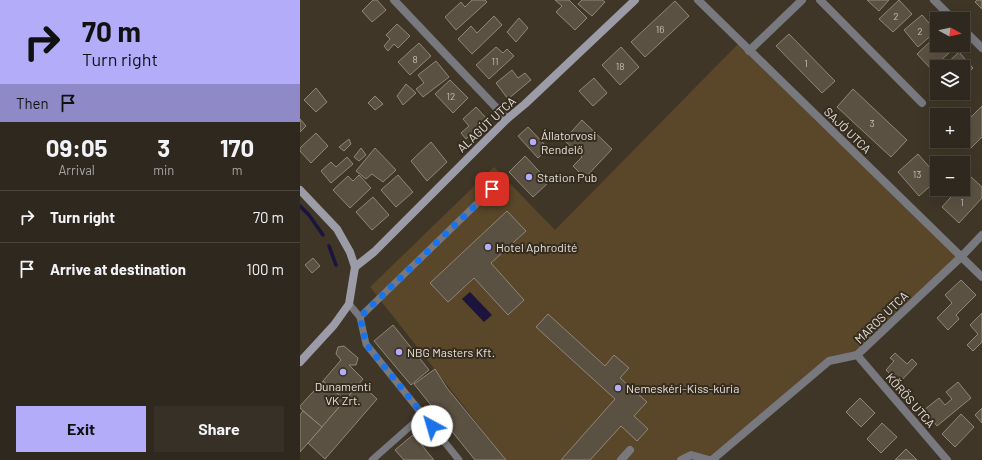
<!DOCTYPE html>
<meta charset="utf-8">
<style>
:root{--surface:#2f281e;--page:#373027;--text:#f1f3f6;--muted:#a7a6a4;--line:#4a443c;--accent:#b3acf9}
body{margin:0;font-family:Barlow,sans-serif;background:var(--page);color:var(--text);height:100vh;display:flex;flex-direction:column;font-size:15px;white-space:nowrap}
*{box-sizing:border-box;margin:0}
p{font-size:13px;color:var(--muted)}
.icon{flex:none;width:22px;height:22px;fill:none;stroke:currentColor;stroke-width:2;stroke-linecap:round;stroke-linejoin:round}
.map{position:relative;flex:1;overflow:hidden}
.sheet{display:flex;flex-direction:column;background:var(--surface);width:300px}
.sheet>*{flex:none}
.hud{background:#b3acf9;color:#111;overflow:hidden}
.needle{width:26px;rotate:98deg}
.buttons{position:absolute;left:630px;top:12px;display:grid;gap:8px}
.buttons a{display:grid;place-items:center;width:40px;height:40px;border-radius:0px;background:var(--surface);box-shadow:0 4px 16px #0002,0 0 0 1px var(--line);font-size:20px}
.pin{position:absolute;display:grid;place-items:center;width:34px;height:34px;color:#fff;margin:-17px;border-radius:8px;box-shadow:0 2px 6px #0006}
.me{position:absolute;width:44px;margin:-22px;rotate:321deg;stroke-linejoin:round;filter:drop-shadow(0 0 3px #0008)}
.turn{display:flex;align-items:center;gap:14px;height:84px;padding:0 16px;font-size:18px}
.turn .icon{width:52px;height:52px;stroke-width:2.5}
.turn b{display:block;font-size:28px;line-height:34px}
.then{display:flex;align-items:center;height:38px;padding:0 16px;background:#0003;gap:8px;font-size:15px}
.eta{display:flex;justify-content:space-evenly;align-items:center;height:68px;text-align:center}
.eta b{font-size:24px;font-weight:700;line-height:28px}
.primary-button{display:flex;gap:8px;margin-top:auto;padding:8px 16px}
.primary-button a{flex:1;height:46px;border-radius:0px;background:var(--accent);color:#111;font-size:16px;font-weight:700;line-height:46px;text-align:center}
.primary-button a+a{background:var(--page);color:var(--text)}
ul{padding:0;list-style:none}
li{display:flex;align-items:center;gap:12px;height:52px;padding:0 16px;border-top:1px solid var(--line)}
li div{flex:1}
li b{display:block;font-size:15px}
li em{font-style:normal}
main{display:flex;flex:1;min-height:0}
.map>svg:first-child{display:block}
.green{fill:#5a4629}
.water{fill:#1c143d}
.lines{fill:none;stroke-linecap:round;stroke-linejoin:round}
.stream{stroke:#1c143d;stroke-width:3.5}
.building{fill:#5b5143;stroke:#918777}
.lane{stroke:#78787f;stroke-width:7}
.street{stroke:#78787f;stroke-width:8}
.secondary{stroke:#9c9ca8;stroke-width:8}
.route{stroke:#1a73e8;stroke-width:7;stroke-dasharray:0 12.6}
.poi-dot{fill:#b3acf9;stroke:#352c1f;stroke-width:1.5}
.labels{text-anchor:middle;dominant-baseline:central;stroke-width:4;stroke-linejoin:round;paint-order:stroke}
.number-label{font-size:10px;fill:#c5beb4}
.street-label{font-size:12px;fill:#e8e2d9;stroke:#352c1f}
.poi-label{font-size:12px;fill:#e8e2d9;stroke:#352c1f;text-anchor:start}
</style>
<main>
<section class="sheet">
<div class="hud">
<div class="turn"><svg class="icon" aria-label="right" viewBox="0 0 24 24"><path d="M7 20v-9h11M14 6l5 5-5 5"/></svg><div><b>70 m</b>Turn right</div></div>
<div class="then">Then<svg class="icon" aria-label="arrive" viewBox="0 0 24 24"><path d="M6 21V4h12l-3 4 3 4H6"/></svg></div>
</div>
<div class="eta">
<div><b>09:05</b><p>Arrival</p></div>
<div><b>3</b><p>min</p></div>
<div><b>170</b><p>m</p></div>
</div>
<ul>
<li><svg class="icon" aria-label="right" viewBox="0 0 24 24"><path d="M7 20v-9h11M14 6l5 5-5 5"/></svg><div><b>Turn right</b></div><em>70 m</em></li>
<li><svg class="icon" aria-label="arrive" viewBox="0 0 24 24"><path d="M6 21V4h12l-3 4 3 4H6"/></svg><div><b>Arrive at destination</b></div><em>100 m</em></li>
</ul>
<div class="primary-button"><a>Exit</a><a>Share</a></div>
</section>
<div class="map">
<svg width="682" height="460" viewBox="0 0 682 460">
<rect width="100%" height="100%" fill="#3f3628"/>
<path class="green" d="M440,42l221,215 -104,98 -28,6 -117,99 -21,-5 -10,5h-175l-136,-173 124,-120 61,63z"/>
<path class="water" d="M170,292l22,23 -8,7 -22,-23z"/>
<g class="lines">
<g class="stream">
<path d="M0,206l9,9 14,20"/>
<path d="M29,246l7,19"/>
</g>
</g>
<g class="building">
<path d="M73,0h4l9,10 -14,12 -10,-11z"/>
<path d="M172,0h13l2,2 -31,28 -11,-13 16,-15 4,5z"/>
<path d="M255,0h14l18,18 -12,12 -19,-18 6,-6z"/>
<path d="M282,0h20l3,2 -13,14 -14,-12z"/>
<path d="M567,0h22l-10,11z"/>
<path d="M599,0l13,14 -19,18 -14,-13z"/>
<path d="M677,0h5v9l-7,-7z"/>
<path d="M375,1l14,15 -44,41 -14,-15z"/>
<path d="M622,15l14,16 -18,16 -14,-17z"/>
<path d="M194,16l8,9 -30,29 -14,-15 13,-13 6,7z"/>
<path d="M219,18l9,10 -12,14 -9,-10z"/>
<path d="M97,24l13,12 -12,12 -4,-4 -6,7 -4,-5 6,-7 -4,-4z"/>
<path d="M489,34l46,47 -13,12 -46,-47z"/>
<path d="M635,37l2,2v6h5l7,8 -18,16 -14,-15z"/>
<path d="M119,43l12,13 -21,19 -12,-13z"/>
<path d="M196,47l7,6 4,-4 7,7 -25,23 -13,-14z"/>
<path d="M321,47l18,20 -19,18 -18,-20z"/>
<path d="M659,52l14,16 -10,10v-11h-20z"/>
<path d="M136,61l13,16 -26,20 -7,-8 8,-6 -6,-8z"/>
<path d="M212,70l6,8 7,-5 6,7 -23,19 -12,-16z"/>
<path d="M294,78l13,15 -14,13 -14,-15z"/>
<path d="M150,80l18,18 -15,15 -18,-19z"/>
<path d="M106,84l10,9 -13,12 -6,-9z"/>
<path d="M16,88l11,14 -11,10 -12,-12z"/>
<path d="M553,89l54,51 -16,17 -54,-50z"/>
<path d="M75,96l8,8 -8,6 -7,-7z"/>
<path d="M682,106v31l-12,12 -9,-8h2v-16z"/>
<path d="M176,107l11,12 -21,20 -5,-6 8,-7 -6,-7z"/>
<path d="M0,119l6,7 -6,6z"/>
<path d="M282,120l30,29 -27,29 -12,-12 9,-9 -18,-17z"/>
<path d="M228,127l20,21 -10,10 -20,-22z"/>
<path d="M16,133l12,13 -17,17 -11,-12v-3z"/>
<path d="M49,139l2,5 -7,7 -5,-4z"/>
<path d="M131,142l16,20 -20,19 -16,-20z"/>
<path d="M61,148l5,7 -7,6 -5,-4z"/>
<path d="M75,148l21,22 -13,12 -11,-8 -6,5 -10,-8z"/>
<path d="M618,154l19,22v4l-18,16 -21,-24z"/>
<path d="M225,156l24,26 -16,15 -24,-25z"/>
<path d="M47,157l6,7 -22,19 -10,-12 10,-9 5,5z"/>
<path d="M59,175l12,13 -21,20 -17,-18 15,-14 5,5z"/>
<path d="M98,175l15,17 -17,15 -15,-17z"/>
<path d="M670,176l12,11v11l-23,25 -17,-16 16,-18h5v-5z"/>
<path d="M73,197l16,18 -17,15 -16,-18z"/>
<path d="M207,211l19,20 -35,32 33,37 -16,15 -34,-37 -26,24 -18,-19z"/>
<path d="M13,258l7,8 -8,7 -7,-8z"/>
<path d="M661,280l15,15 -20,20 3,4 -11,11 -11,-12 15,-15 -7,-8z"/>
<path d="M682,313v29l-9,9 -6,-6 11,-11 -8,-9z"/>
<path d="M248,314l57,52 9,-11 15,13 -9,10 27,24 -13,14 14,13 -11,12 -16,-15 -31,34h-29l54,-61 -79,-72z"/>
<path d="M93,325l36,45 -18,15 -37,-44z"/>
<path d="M44,346l14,12 -2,7h-7l14,14 -18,21 -22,-19 18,-21 -5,-6 2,-7z"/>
<path d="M595,353l12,11 5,-5 5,5 -18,19 -13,-13 8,-9 -4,-3z"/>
<path d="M135,369l12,19 59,72h-31l-61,-76z"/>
<path d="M23,381l22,19 -23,27 -22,-19v-2z"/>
<path d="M658,382l13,16 -34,28 -13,-16 15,-12 6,7 7,-6 -6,-7z"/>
<path d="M60,383l17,16 -52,60 -17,-16z"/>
<path d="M560,398l15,15 -14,14 -15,-15z"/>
<path d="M682,408v15l-7,-8z"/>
<path d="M3,411l19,16 -22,25v-37z"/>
<path d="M661,414l13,13 -19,20 -13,-13z"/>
<path d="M582,423l15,14 -16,16 -14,-14z"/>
<path d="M114,434l14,19 6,7h-30l-9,-10z"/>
<path d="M606,449l11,11h-22z"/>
</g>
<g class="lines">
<g class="lane">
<path d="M49,304l11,13 132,-128"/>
<path d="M60,317l6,27 93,116"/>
<path d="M72,460l51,-45"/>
</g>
<g class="street">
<path d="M94,0l113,119"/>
<path d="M398,0l284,277"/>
<path d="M520,0l102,103"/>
<path d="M634,0l19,19"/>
<path d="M663,29l19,19"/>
<path d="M449,51l53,-51"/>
<path d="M557,355l90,105"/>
<path d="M321,460l9,-10"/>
<path d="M381,460l10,-5 18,5"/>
<path d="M412,460l117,-99 28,-6 104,-98 21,-22"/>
</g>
<g class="secondary">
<path d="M0,190l37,39 13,23 5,15 -6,37 -15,21 -34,37"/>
<path d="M55,267l19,-15 133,-133 18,-15 110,-104"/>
</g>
</g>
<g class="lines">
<path class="route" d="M132,426l-66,-82 -6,-27 132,-128"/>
</g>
<g class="poi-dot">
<circle cx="233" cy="142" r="4"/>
<circle cx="229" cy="177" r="4"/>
<circle cx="188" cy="247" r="4"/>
<circle cx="99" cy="352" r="4"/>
<circle cx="43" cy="372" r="4"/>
<circle cx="318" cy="388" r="4"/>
</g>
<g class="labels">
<g class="number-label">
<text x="596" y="16">2</text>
<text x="360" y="29">16</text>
<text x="620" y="31">2</text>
<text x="115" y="59">8</text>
<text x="195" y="61">11</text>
<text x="506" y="63">1</text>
<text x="320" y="66">18</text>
<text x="151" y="96">12</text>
<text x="572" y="123">3</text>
<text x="617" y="174">13</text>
<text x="662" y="202">1</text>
</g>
<g class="street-label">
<text transform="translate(186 124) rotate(-43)">ALAGÚT UTCA</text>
<text transform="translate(548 130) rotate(44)">SAJÓ UTCA</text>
<text transform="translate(581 317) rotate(-44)">MAROS UTCA</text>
<text transform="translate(611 400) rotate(49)">KŐRÖS UTCA</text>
</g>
<g class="poi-label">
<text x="241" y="135">Állatorvosi<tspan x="241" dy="14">Rendelő</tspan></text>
<text x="237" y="177">Station Pub</text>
<text x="196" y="247">Hotel Aphrodité</text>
<text x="107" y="352">NBG Masters Kft.</text>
<text x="43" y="386" text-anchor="middle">Dunamenti<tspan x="43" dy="14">VK Zrt.</tspan></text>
<text x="326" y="388">Nemeskéri-Kiss-kúria</text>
</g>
</g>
</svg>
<div class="buttons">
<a><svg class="needle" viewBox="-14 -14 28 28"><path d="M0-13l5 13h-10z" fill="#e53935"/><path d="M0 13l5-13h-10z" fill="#a7a6a4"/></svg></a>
<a><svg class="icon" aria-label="layers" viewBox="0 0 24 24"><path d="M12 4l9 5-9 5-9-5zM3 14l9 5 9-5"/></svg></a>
<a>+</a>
<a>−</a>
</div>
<div class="pin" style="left:192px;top:189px;background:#d93025"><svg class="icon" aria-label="arrive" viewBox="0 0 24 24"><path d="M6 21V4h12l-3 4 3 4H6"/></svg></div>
<svg class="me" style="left:132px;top:426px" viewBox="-20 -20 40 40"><circle r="19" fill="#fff"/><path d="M0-13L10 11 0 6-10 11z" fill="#1a73e8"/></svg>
</div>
</main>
